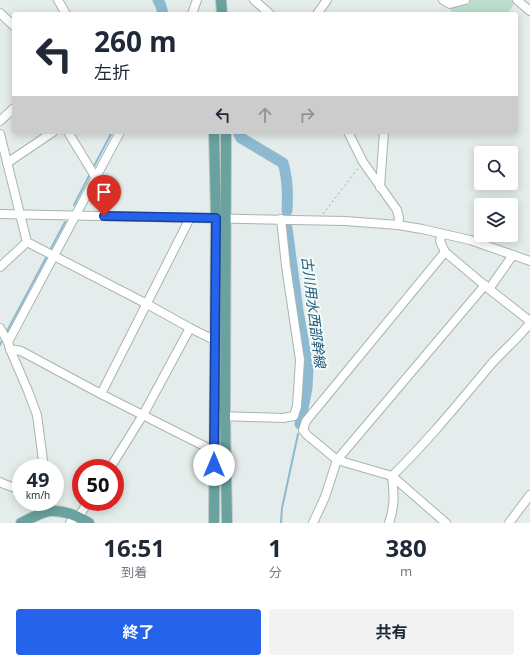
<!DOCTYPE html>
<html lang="ja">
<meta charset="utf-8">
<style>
:root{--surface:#fff;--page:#f2f2f3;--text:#1f2937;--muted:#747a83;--accent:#2563eb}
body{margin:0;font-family:"Noto Sans","Noto Sans JP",sans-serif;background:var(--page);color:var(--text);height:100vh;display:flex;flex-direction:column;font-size:15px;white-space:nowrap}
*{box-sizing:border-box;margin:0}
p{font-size:13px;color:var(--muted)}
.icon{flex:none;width:22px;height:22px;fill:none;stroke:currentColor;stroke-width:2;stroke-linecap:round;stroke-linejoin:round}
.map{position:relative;height:523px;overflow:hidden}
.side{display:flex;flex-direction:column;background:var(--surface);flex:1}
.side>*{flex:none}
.guide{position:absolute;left:12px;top:12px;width:506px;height:122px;border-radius:4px;box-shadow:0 2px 10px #0003;background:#fff;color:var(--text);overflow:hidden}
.controls{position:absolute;left:474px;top:146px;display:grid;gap:8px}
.controls a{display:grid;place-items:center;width:44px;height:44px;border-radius:4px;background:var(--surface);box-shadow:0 2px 10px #0003;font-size:20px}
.speed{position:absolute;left:12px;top:459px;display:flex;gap:8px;font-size:20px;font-weight:700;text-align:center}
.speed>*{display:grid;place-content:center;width:52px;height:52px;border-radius:50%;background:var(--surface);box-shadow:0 2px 10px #0003;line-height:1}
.speed small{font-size:10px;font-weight:400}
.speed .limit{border:6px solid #d22;background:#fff;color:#111}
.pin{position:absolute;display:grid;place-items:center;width:34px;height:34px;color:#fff;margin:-41px -17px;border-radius:50% 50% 50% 0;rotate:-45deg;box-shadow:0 0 4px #0007}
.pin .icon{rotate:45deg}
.me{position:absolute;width:44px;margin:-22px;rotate:0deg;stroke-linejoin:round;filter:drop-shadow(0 0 3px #0008)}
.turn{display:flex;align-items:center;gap:14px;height:84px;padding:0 16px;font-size:18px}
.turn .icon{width:52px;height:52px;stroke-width:2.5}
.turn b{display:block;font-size:28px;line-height:34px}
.lanes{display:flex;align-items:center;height:38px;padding:0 16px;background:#0003;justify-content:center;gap:20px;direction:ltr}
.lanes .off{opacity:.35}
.eta{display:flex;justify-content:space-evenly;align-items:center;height:68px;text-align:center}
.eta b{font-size:24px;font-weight:700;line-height:28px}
.primary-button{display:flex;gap:8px;margin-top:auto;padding:8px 16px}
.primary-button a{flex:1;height:46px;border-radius:4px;background:var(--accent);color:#fff;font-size:16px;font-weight:700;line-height:46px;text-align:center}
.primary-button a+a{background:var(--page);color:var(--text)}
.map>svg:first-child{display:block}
.green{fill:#bddecc}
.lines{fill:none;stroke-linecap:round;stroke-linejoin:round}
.stream{stroke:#8dbad1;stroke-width:2}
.river{stroke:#8dbad1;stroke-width:11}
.minor-casing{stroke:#a6b5b3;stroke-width:10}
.major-casing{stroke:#c1c9c9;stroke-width:12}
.path{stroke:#85b1ab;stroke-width:1;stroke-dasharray:2 3;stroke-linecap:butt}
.minor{stroke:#fff;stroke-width:8}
.major{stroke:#69a29e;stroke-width:10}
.route-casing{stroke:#184099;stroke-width:10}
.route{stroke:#2563eb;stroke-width:7}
.labels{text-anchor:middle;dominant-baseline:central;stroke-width:4;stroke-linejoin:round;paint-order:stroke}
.water-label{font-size:14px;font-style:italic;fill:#1d5a7b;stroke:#f5faf8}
</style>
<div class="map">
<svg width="530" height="523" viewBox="0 0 530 523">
<rect width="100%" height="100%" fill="#e4edeb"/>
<path class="green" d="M467,0h46l2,2 -7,11 1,1h-57l-2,-7z"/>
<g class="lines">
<g class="stream">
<path d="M93,168l19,-36"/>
<path d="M74,205l16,-31"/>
<path d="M49,252l16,-30"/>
<path d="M6,333l41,-77"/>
<path d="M0,345l3,-6"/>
<path d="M281,523l1,-15 16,-74"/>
</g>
<g class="river">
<path d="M158,0l3,6 2,8"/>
<path d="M238,132l3,6 42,25c5,16 5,32 4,48"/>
<path d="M287,228l11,83 10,56 -1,21 -7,36"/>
</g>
<g class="minor-casing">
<g id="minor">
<path d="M58,0l8,14"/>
<path d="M254,0l16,14"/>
<path d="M443,0l7,4 15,-4"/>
<path d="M517,0l13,11"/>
<path d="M0,13l14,13"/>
<path d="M192,14l5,-14"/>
<path d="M317,14l10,-14"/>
<path d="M0,121l14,-13"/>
<path d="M68,132l28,46"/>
<path d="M348,132l15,30 34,48 2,8 -1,7"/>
<path d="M0,134l27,108 120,62 43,24 24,12"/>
<path d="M7,163l46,-31"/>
<path d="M380,187l4,-55"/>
<path d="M0,214l345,7 53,4 24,4 48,11 60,21"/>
<path d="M442,234l-2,7 5,11 44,37 41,32"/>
<path d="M445,252l-139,169 -3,9 4,5 30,25 55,16 54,47"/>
<path d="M0,267l27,-25"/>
<path d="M489,289l24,-34"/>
<path d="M0,328l8,14 2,7 18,42 9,24 7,53"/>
<path d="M8,342l112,-210"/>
<path d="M10,349l11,2 80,43 113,57"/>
<path d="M101,394l89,-176"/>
<path d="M220,416l63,2 11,-2 3,-10 3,-46 -14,-94 -5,-47"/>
<path d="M110,468l33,-53 47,-87"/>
<path d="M392,476c35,-34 65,-71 96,-108 13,-16 30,-29 42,-45"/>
<path d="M0,482l4,2 17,6"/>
<path d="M49,502l1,9"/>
<path d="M70,523l2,-3 7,-4 9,-14"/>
<path d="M313,523l12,-26 12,-37 148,-175"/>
<path d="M389,523c6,-18 5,-28 3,-47"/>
<path d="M509,523l21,-28"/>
</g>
</g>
<g class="major-casing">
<g id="major">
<path d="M221,0l1,14"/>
<path d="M226,132l-1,285 2,106"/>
<path d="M21,523c9,-4 20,-11 29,-12 14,-1 28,5 39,12"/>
<path d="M214,523l2,-305 -2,-86"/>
</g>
</g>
<path class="path" d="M323,214l36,-47"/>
<use href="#minor" class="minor"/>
<use href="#major" class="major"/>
</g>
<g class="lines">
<g class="route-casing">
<path id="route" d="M104,216l112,2 -2,247"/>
</g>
<use href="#route" class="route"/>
</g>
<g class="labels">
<g class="water-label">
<text transform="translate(314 312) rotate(83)">古川用水西部幹線</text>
</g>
</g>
</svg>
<div class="controls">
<a><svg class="icon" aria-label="search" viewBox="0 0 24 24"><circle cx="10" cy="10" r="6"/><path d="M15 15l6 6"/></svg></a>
<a><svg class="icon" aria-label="layers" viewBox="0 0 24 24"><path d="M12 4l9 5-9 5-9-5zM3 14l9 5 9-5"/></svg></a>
</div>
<div class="speed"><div>49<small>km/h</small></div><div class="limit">50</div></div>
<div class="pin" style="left:104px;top:216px;background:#d93025"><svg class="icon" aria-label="arrive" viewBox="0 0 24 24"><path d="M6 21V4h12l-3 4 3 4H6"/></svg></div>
<svg class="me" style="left:214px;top:465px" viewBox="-20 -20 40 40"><circle r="19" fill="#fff"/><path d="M0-13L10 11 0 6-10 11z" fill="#2563eb"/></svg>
<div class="guide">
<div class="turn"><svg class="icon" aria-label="left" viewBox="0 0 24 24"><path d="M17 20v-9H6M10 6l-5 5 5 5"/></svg><div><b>260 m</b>左折</div></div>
<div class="lanes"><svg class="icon" aria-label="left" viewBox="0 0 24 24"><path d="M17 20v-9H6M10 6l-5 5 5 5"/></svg><svg class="icon off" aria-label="ahead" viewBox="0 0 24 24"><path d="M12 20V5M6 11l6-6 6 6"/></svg><svg class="icon off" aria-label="right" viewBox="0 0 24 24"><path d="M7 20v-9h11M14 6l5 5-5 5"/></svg></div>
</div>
</div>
<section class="side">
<div class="eta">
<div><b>16:51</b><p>到着</p></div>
<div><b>1</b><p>分</p></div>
<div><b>380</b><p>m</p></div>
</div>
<div class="primary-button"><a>終了</a><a>共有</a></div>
</section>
